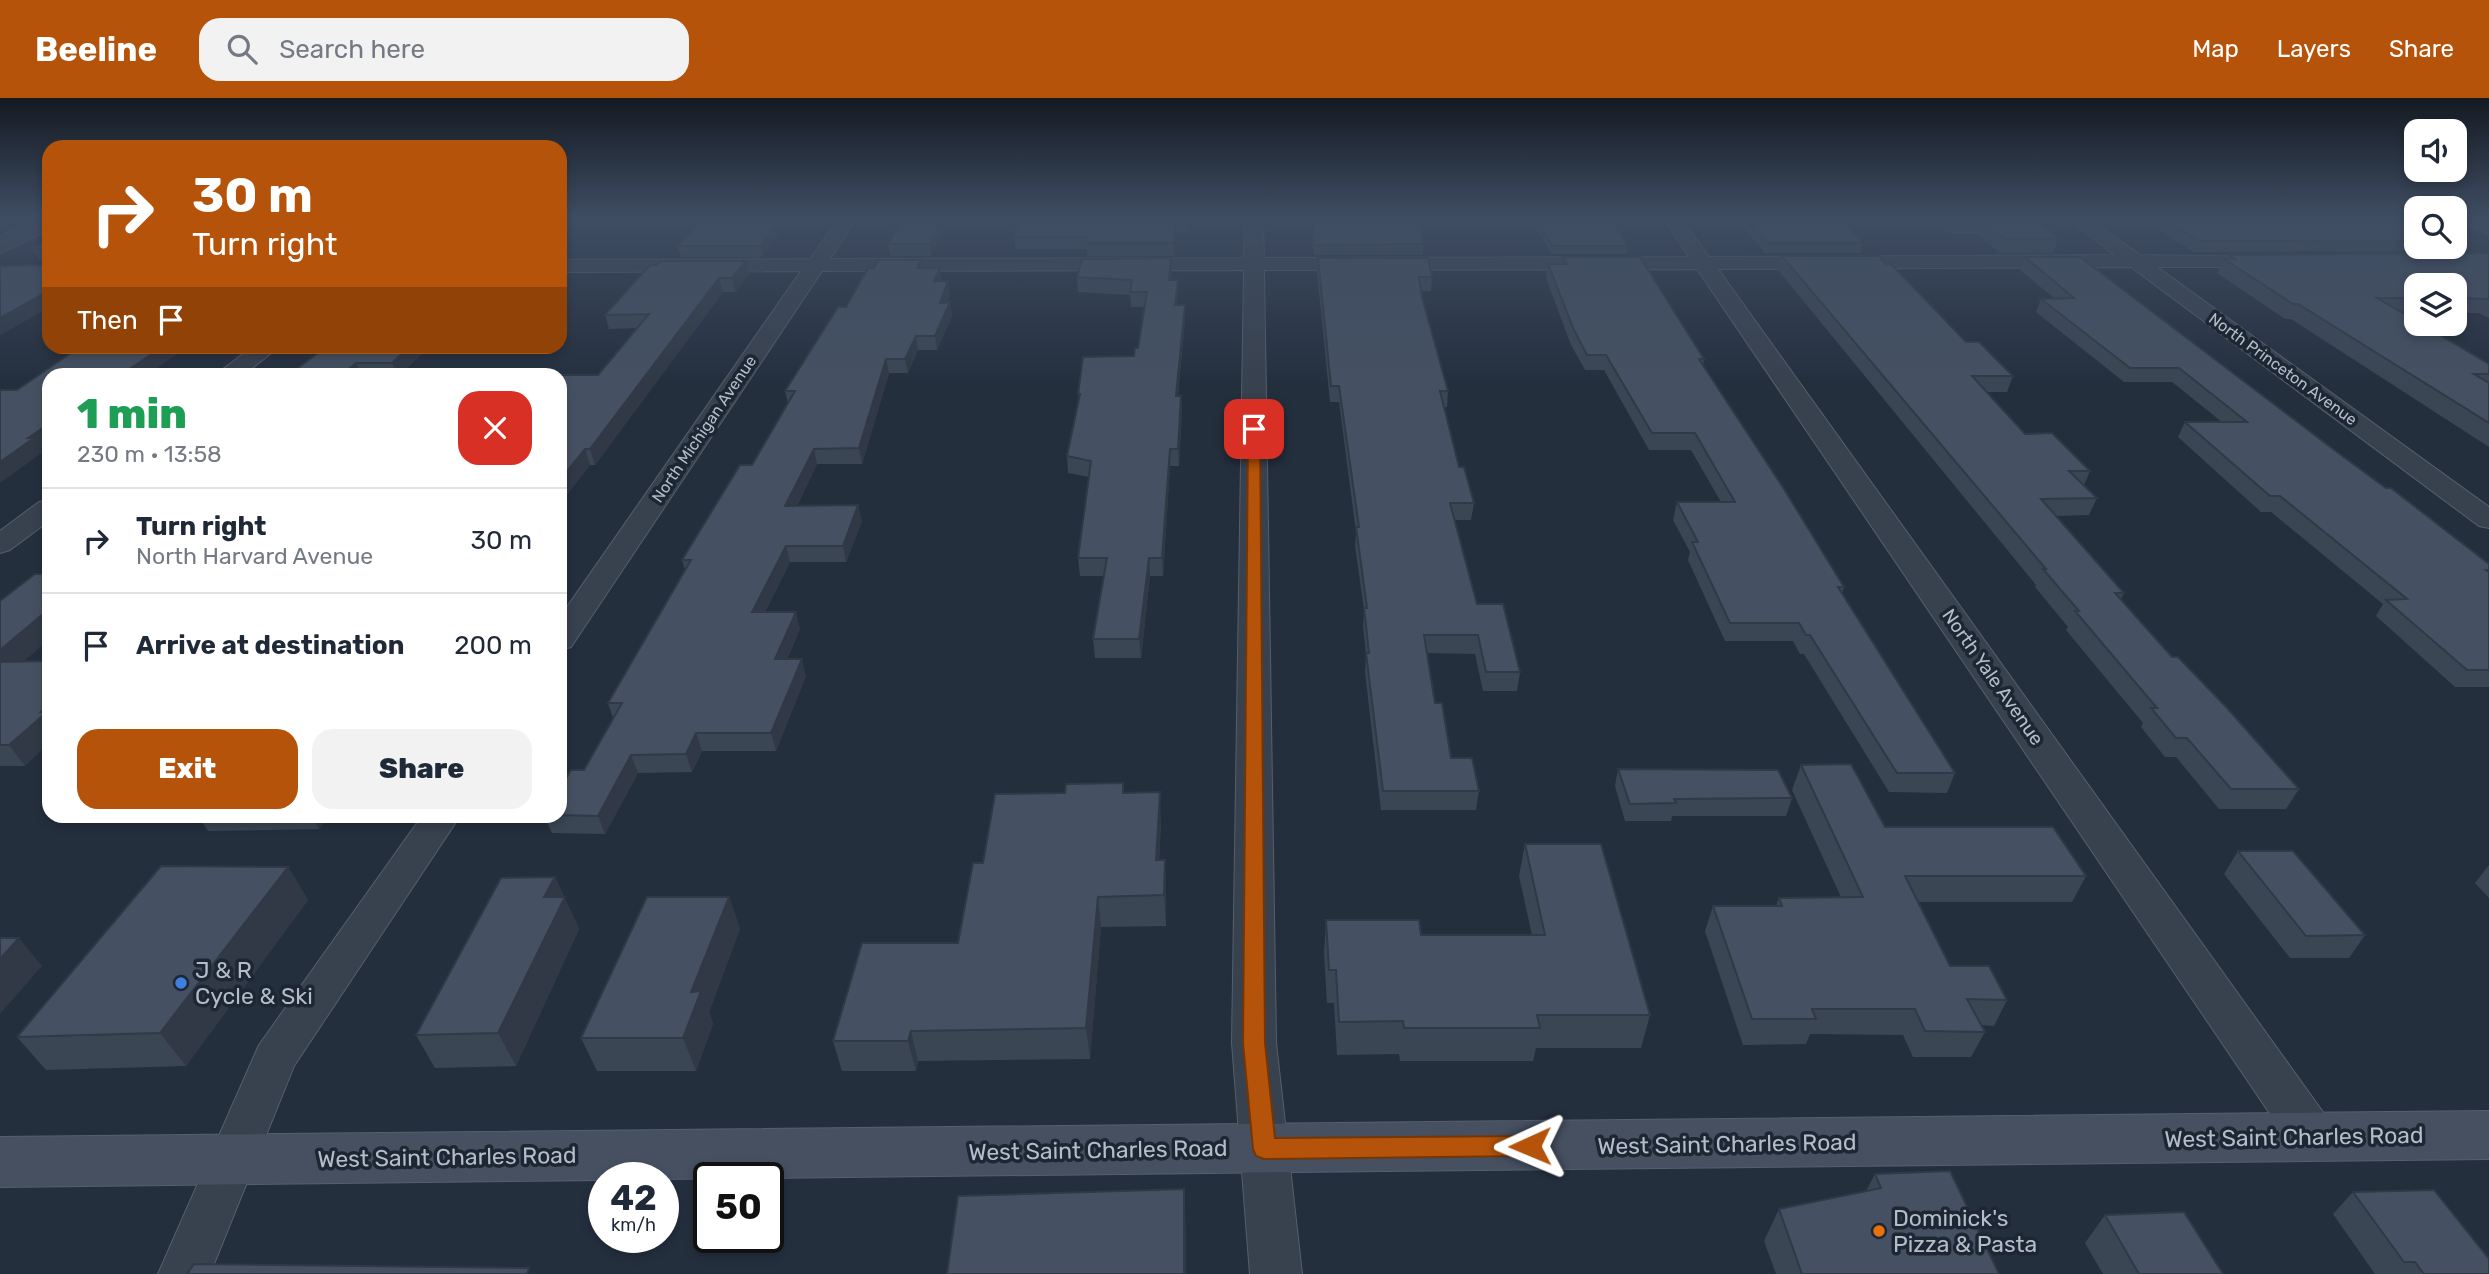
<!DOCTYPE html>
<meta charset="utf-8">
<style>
:root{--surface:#fff;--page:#f2f2f3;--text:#1f2937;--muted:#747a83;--line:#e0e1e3;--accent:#b45309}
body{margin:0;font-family:Rubik,sans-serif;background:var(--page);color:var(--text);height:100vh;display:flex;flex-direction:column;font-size:26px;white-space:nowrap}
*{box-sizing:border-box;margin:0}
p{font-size:23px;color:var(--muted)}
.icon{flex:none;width:38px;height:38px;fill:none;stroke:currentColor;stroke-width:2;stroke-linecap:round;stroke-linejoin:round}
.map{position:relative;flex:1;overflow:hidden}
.drawer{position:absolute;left:42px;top:270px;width:525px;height:455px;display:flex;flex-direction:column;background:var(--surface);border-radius:21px;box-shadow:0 4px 10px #0003}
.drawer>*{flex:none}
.top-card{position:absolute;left:42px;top:42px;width:525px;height:214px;border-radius:21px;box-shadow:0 4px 10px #0003;background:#b45309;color:#fff;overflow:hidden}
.tools{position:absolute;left:2404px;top:21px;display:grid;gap:14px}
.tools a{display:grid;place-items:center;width:63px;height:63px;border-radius:14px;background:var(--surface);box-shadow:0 4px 10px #0003;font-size:35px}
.speed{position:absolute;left:588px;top:1064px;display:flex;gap:14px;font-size:35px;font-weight:700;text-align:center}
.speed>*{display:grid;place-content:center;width:91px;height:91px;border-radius:50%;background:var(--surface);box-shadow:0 4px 10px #0003;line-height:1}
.speed small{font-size:18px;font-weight:400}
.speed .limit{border:4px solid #111;border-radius:10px;background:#fff;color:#111}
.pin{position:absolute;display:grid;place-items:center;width:60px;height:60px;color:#fff;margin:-30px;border-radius:14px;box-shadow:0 4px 10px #0006}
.me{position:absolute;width:77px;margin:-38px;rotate:269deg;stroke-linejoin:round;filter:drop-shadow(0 0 5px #0008)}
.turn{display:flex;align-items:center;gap:24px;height:147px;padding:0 35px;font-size:32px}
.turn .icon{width:91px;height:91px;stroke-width:2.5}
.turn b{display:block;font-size:49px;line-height:60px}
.then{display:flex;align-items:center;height:66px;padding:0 35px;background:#0003;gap:14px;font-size:26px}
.round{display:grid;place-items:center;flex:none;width:74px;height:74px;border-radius:21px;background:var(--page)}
.overview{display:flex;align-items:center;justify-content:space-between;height:119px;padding:0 35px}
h1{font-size:42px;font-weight:800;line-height:52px;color:#1e9e55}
.cta{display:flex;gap:14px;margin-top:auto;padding:14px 35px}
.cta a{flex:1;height:80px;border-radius:21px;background:var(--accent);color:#fff;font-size:28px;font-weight:800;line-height:80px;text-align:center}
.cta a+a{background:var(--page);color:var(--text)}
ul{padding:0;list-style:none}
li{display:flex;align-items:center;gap:21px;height:105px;padding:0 35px;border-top:2px solid var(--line)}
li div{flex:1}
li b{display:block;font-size:26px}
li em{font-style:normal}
header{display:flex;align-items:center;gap:42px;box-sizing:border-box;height:98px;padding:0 35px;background:var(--accent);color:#fff}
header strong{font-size:33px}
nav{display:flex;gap:38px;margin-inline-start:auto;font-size:24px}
.search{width:490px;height:63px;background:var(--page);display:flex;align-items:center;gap:18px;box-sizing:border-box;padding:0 24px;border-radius:21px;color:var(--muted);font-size:26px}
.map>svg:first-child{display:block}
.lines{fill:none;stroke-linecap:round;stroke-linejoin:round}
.minor-casing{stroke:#565f6c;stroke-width:2}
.tertiary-casing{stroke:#565f6c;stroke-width:2}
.secondary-casing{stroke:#565f6c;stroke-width:2}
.minor{fill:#38414e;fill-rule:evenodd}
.tertiary{fill:#38414e;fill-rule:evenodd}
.secondary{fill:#465061;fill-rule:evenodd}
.wall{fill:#3b4654}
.shaded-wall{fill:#303945}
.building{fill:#455162;stroke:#303945;stroke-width:2}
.route{fill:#b45309;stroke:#753606;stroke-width:2}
.shop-dot{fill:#3f7fe0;stroke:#1d2633;stroke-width:2.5}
.food-dot{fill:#e8710a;stroke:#1d2633;stroke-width:2.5}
.labels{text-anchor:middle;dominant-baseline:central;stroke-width:7;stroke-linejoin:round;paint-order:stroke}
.far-street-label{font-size:16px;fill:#b4bcc9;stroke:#1d2633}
.street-label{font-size:19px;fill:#b4bcc9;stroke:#1d2633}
.near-poi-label{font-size:23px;fill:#b4bcc9;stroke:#1d2633;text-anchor:start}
.near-street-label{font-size:23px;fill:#b4bcc9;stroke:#1d2633}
</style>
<header>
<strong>Beeline</strong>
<div class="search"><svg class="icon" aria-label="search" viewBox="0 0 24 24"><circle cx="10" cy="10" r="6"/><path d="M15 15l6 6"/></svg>Search here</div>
<nav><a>Map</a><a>Layers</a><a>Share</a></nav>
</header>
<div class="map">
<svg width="2489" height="1176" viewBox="0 0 2489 1176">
<rect width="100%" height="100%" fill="#242f3e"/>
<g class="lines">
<g class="minor-casing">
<g id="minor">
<path d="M839,120h18l-27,41 414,-1 1,-40h18l1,40 425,-1 -26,-39h18l28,39 406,-2 -48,-37h21l52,37 133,2 3,4 -3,4 -7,2h-109l332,240v21l-10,-2 -348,-259 -413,2 612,853 7,15 -7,15 -17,6 -17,-6 -599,-883 -433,1 12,773 26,231h-52l-18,-231 12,-773 -422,1 -251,376 -11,3v-33l241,-346 -241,1v-12l250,-1z"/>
<path d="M2458,120h24l7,3v13l-29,-12z"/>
<path d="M254,248h26l-35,28h-25l3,-5z"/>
<path d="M49,402v21l-39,29 -10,3v-22l39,-29z"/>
<path d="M422,718h38l-166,250 -84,208h-52l101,-229z"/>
</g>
</g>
<g class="tertiary-casing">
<path id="tertiary" d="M38,120h11v12l-49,23v-16z"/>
</g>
<g class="secondary-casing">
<path id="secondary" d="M2489,1013v48l-1826,20 -59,-1v2l-604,7v-50z"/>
</g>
<use href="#minor" class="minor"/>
<use href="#tertiary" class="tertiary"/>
<use href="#secondary" class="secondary"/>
</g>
<g class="wall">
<path d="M904,120h284l-1,15h-11l-2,23h-87v-7h-72l-1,-12 5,-16h-71l-17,35h-41l-2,-12z"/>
<path d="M1310,120h108l6,26 -1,11h-109z"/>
<path d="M1531,120h79l18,28 -1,8h-76z"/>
<path d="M1738,120h103l22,25 -3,10h-95l-28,-33z"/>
<path d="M1930,120h103l22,17 -1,1 4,3 -5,14h-53l-23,-19h-29z"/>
<path d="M2139,120h278v29h38v-13l13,6 -7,11 -267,1z"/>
<path d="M784,130l-22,29h-81l-3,-11z"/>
<path d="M49,142v67l-49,28 44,-70v-4l-5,-1 -6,-11z"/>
<path d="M2489,155v65l-10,-5h-24v-28h-38v28h-14l86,51v83l-198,-128h-6l-68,-46 7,-14h3l2,-4z"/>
<path d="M1782,158l184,86 47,34 -6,16h-20l38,42 65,37 -6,14 13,13 -8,17 -32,1 67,77 -3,6 51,58 127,132 -13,20h-67l-43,-52h-11l-24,-30 2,-4 -77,-93 2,-3 -33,-40 1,-2 -258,-315z"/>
<path d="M1563,159l141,102 -1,6 141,222 -2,7 113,179 -8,20 -58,-1 -85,-138h-4l-7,-13h-68l-37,-81 2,-8 -17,-32 4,-18h44l-30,-52h-42l-45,-80h-19l-14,-25 -25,-67 2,-14h14z"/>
<path d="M2025,159l312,195 152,112v123h-34l-79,-71 7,-12 -112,-92h-10l-83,-75 7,-15h37l-50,-40h-48l-88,-70 5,-13 13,-1 -34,-28z"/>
<path d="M1318,160l114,19 -1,14h-10l1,6 26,94 -1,16h-3l15,60 15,36 -3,17h-16l22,84 43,68 -3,19h-34l-8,-37 -48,-1 8,50 16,55 28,33 -3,19h-95l-16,-138 1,-18 -3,-28 1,-16 -9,-65 1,-13 -17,-130h-9l-13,-130z"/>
<path d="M746,163l3,13 -14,18h-12l-128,173h-5l-30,38v-128h38l39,-47 -28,1 -4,-14z"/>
<path d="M922,170l20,13 8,14 -3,7h3l2,14 -15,34h-19l-10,23h-19l-27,91h-45l-20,42 65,15 -16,41h-56l-25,50 35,17 -13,30 19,17 -30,75h-74l-10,21 -54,1 -33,61 -53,-1 -8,-17 40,-46 29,-52 -5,-15 77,-133 -3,-10 70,-95 36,-62 -3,-12 61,-84z"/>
<path d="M1172,175l-1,7h7l-1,25h8v15l-7,76h3l1,16 -3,54h-9l-7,110h-13l-9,82h-46l-2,-19 11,-63h-24l-2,-18 11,-81 -21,-4 -1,-17 12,-55 -1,-7 56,-38 4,-8 6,-41h-13l-1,-12 -52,-3 -1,-15z"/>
<path d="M327,248h103l-29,28h-111z"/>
<path d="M44,476l5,65 -25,22 1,105h-25v-165z"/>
<path d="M1801,667l84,62 201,49 -14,26h-154l32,64 57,34 -13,26 -13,-1 4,7 -14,25h-58l-10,-22 -93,-1 -4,10 -63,1 -38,-114 8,-25h63l3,-8 62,-1 -49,-107z"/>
<path d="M1618,671l174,29 -6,18h-114l-1,5h-46l-10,-35z"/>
<path d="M1123,685l1,10 37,29 -2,38h6l1,30v36l-65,1 -11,132 -172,2 -2,10h-74l-9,-30 125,-98 107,-150z"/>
<path d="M198,718h131l-10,13 -111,2z"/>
<path d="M1525,746l125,171 -9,33h-105l-3,13h-133l-1,-7 -62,1 -3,-52h-7l-3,-50 2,-33 95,15h111l-13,-59z"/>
<path d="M2238,753l127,84 -16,23h-59l-66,-84z"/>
<path d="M2489,767v33l-14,-15z"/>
<path d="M288,769l20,33 -122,166 -140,4 -29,-33z"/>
<path d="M555,779l24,52 -63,137 -81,2 -19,-33z"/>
<path d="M729,799l11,32 -31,83 4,12 -17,47h-99l-16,-33z"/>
<path d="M1875,1076l124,100h-223l-12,-33 15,-32 87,-18z"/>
<path d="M2353,1094l136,82h-114l-42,-60z"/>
<path d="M2105,1117l118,59h-120l-18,-31z"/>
</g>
<g class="shaded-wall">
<path d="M782,120h9l-7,10 -22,29 -2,-11z"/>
<path d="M942,120h6v3l-17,35 -2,-12z"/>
<path d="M1176,123v12l-2,23 -1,-13z"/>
<path d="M1171,160l1,15 -3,22v-15z"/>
<path d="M746,163l3,13 -14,18 -3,-14z"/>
<path d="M940,170l2,13h-8z"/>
<path d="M719,180l4,14 -128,173 -5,-16z"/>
<path d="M1178,182v15l-2,25 -1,-15z"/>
<path d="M948,183l2,14 -8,21 -2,-13z"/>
<path d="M49,193v16l-49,28v-17z"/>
<path d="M950,204l2,14 -15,34 -2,-14z"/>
<path d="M1185,207v15l-9,92v-16z"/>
<path d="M916,238l2,14 -10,23 -3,-14z"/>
<path d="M164,248h25l-41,28h-26z"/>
<path d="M410,248h20l-29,28h-4l-5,-11z"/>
<path d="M886,261l3,14 -27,91 -3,-16z"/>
<path d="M356,265l5,11h-18z"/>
<path d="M1181,298l1,16 -3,54 -1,-17z"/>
<path d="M49,326v19l-8,6 2,3 -43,31v-21l28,-24z"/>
<path d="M585,351l5,16 -30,38v-23z"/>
<path d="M814,351l3,15 -28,58 -4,-16z"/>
<path d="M1170,351v17l-7,110 -1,-18z"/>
<path d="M858,407l4,16 -16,41 -3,-16z"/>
<path d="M786,448l4,16 -34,67 -4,-17z"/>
<path d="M1149,460l1,18 -9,82 -2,-19z"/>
<path d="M49,511v30l-49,43v-32z"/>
<path d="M796,514l4,17 -20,47 -5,-17z"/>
<path d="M802,561l4,17 -30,75 -5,-18z"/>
<path d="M49,606v39l-24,23 -16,-21z"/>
<path d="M696,635l6,18 -10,21 -6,-18z"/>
<path d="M631,657l7,18 -33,61 -7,-18z"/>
<path d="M1160,694l1,30 -3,68 -2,-30z"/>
<path d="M311,718h18l-10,13z"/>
<path d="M1165,762l1,30v36l-2,-31z"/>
<path d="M288,769l20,33 -122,166 -26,-33z"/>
<path d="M555,779l24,52 -63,137 -18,-33 46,-136z"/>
<path d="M729,799l11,32 -31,83 4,12 -17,47 -13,-33 8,-46z"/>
<path d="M1098,799l3,30 -11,132 -4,-31z"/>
<path d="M19,840l23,28 -42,48v-55z"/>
<path d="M911,933l7,30 -2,10 -8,-30z"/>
<path d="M1184,1091l2,39v46h-2z"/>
</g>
<g class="building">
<path d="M705,120h77l-22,28h-82z"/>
<path d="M904,120h38l-13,26h-41z"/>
<path d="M1020,120h167v3h-11l-3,22h-87l2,-6h-74z"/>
<path d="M1311,120h107l6,26 -109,1z"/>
<path d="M1536,120h74l18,28h-76z"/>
<path d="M1746,120h95l22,25h-96z"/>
<path d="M1949,120h84l22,17h-3l6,4h-54l-23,-19 -29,1z"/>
<path d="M2161,120h256v22l-218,1z"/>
<path d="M2455,136l13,6h-13z"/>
<path d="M49,142v51l-49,27v-52l44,-1v-16h-11z"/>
<path d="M2489,155v46l-34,-1v-13h-38v13h-40l40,23v3h4l68,40v10h-15l15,9v40l-191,-119h-5l-69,-45h11l-6,-4z"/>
<path d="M1782,158h97l7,8h5l75,78h13l34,34h-41l53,58 27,-1 38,38h-21l28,27 -56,1 83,94h-9l57,64h6l49,51 72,81h-68l-44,-51h-11l-25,-30h6l-82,-97h4l-36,-42h3z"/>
<path d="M1563,159h77l64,102h-5l85,130 60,98h-6l117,186h-58l-87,-138h-4l-7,-12h-69l-38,-81h6l-21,-40h58l-40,-69h-43l-46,-78h-19l-13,-25 -26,-66h19z"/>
<path d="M2025,159h55l257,195 49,36h5l98,76v6h-3l3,2v98h-22l-81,-70 21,-1 -127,-103h-10l-85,-74h62l-68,-54h-49l-89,-69 33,-1z"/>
<path d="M1171,160l-2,22h9l-3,25h10l-9,91h5l-3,53h-8l-8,109h-13l-10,81h-46l14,-81h-29l13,-97 -24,-5 13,-62h-2l5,-37 51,-1 1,-8h3l9,-56h-17l2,-12 -55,-3 5,-18z"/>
<path d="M1318,160h110l4,19h-13l3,20 26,94h-8l19,76h5l10,36h-24l27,101h26l17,68h-34l-8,-37h-54l11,68h7l9,55h21l7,33h-96l-17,-138h3l-5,-45h3l-11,-81h3l-20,-141h-8z"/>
<path d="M878,162h43l-4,8h23l-6,13h14l-8,22 10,-1 -15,34h-19l-11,23h-19l-27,89 -45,1 -29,57 73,-1 -15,41h-57l-34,66h44l-21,47h27l-31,74h-75l-10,21 -55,1 -33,61 -38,-1v-27l11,-18h13l38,-67h-14l83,-143h-9l58,-95h12l43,-74h-10l53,-84h8l22,-39h6z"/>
<path d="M661,163h85l-14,17h-13l-129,171h-5l-25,31v-105h38l51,-61 -44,1 45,-50h7z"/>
<path d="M81,248h83l-42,28h-73v50l-21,14h6l-34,24v-72h17z"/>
<path d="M327,248h83l-18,17h-36l-13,11h-53z"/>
<path d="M49,472v39l-49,41v-49l35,-27h9z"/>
<path d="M49,563v43l-8,8h6l-38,33h-9v-83z"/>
<path d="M1851,666l34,63h168l33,49h-181l45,90h39l18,34 -40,-1 18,33 -60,-1 -10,-22h-103l4,10h-64l-39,-113h69l-3,-8 84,-1 -62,-132z"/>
<path d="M1618,671l160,1 14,28 -118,1 2,4 -46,1z"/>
<path d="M1123,685v10l37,-1 -4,68h9l-1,35 -66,2 -12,131 -175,3 -3,10h-75l29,-98h96l15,-80h10l12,-69 70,-1 1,-9z"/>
<path d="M1525,746h76l49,171h-113l3,13h-136l-1,-7 -64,1 -3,-52h-7l-3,-50h93l2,15h124z"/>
<path d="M2238,753h55l72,84 -59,1z"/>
<path d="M161,768l127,1 -128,166 -143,4z"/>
<path d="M555,779l-11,20h21l-67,136 -82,2 85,-157z"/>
<path d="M647,799h82l-38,95 10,-1 -18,47h-102z"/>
<path d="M0,840h19l-19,21z"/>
<path d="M1950,1073l49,103h-197l-23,-65 102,-21 -6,-14z"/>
<path d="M1184,1091v85h-237l11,-78z"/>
<path d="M2434,1092l55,69v15h-65l-9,-12h-11l-51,-70z"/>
<path d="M2184,1114l39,62h-84l-34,-59z"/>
<path d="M194,1166l335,4 -2,6h-340z"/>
</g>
<linearGradient id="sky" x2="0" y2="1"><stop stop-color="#141a22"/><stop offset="0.42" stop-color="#3f4d63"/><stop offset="1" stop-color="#3f4d63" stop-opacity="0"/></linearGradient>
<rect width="2489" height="285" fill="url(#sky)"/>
<path class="route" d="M1254,327l6,4 5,614 10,95 255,-2 8,3 3,7 -3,7 -8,3 -266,3 -8,-3 -3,-7 -10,-106 5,-614z"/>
<circle class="shop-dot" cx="181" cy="885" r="7"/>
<circle class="food-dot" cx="1879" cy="1133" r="7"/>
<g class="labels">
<g class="far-street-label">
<text transform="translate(2283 271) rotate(36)">North Princeton Avenue</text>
<text transform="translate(704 331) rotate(-56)">North Michigan Avenue</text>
</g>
<g class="street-label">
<text transform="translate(1993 579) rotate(55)">North Yale Avenue</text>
</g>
<g class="near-poi-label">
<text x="195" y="872">J &amp; R<tspan x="195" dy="26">Cycle &amp; Ski</tspan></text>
<text x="1893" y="1120">Dominick's<tspan x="1893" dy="26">Pizza &amp; Pasta</tspan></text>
</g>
<g class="near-street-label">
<text transform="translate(2294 1039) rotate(-1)">West Saint Charles Road</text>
<text transform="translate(1727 1046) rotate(-1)">West Saint Charles Road</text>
<text transform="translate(1098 1052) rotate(-1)">West Saint Charles Road</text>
<text transform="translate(447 1059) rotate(-1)">West Saint Charles Road</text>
</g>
</g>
</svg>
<div class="tools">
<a><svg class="icon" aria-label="sound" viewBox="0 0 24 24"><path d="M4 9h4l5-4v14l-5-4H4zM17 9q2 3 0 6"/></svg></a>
<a><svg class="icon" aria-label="search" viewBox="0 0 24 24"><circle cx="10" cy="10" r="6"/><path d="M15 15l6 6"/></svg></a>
<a><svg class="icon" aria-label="layers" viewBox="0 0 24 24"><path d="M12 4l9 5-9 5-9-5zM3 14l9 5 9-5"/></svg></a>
</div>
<div class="speed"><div>42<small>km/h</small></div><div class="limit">50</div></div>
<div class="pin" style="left:1254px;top:331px;background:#d93025"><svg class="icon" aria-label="arrive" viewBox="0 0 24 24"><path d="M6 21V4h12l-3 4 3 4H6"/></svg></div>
<svg class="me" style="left:1530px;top:1048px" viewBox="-20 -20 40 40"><path d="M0-17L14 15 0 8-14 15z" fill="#b45309" stroke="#fff" stroke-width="4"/></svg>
<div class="top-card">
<div class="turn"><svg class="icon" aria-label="right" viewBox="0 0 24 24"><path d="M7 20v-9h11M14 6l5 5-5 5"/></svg><div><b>30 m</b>Turn right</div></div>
<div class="then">Then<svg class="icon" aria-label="arrive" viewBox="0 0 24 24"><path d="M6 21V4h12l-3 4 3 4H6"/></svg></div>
</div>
<section class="drawer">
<div class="overview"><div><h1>1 min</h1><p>230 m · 13:58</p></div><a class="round" style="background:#d93025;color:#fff"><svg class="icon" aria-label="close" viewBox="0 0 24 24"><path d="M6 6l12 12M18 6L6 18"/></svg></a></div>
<ul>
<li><svg class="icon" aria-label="right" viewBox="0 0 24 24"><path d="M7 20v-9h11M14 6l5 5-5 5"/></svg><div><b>Turn right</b><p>North Harvard Avenue</p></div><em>30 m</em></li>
<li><svg class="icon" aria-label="arrive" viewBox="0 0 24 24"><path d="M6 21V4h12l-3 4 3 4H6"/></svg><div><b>Arrive at destination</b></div><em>200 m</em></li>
</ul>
<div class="cta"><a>Exit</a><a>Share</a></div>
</section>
</div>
